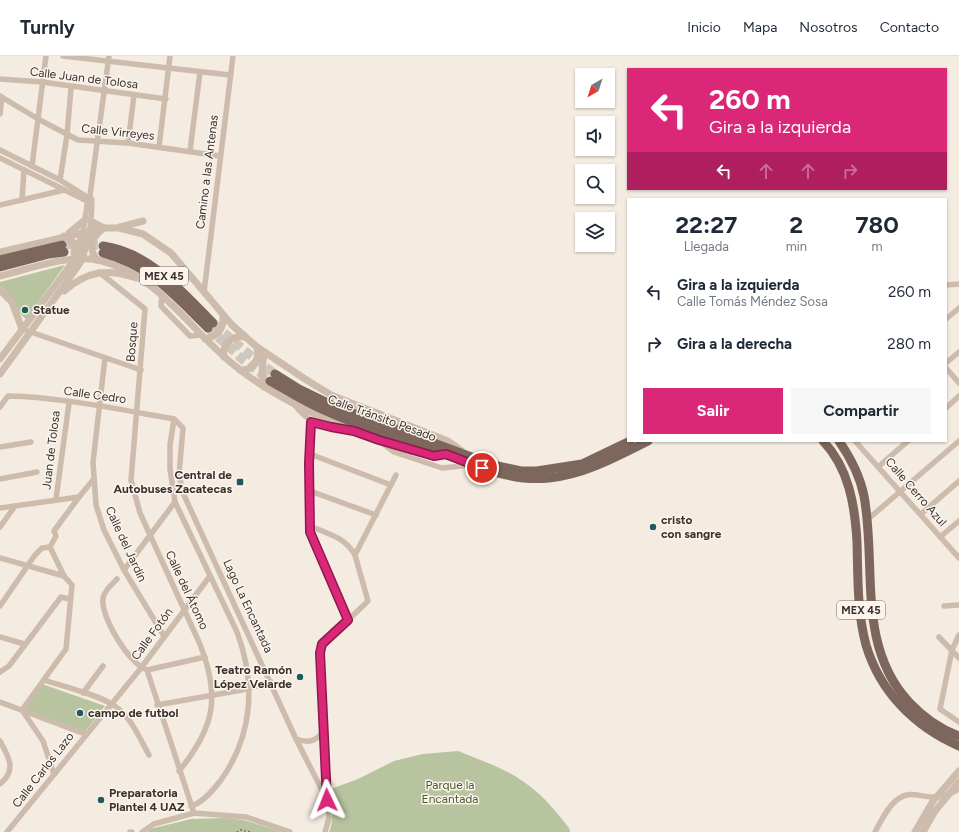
<!DOCTYPE html>
<html lang="es">
<meta charset="utf-8">
<style>
:root{--surface:#fff;--page:#f6f6f7;--text:#1f2937;--muted:#747a83;--line:#e0e1e3;--accent:#db2777}
body{margin:0;font-family:Figtree,sans-serif;background:var(--page);color:var(--text);height:100vh;display:flex;flex-direction:column;font-size:15px;white-space:nowrap}
*{box-sizing:border-box;margin:0}
p{font-size:13px;color:var(--muted)}
.icon{flex:none;width:22px;height:22px;fill:none;stroke:currentColor;stroke-width:2;stroke-linecap:round;stroke-linejoin:round}
.map{position:relative;flex:1;overflow:hidden}
.drawer{position:absolute;left:627px;top:142px;width:320px;height:244px;display:flex;flex-direction:column;background:var(--surface);border-radius:0px;box-shadow:0 1px 3px #0004}
.drawer>*{flex:none}
.top-card{position:absolute;left:627px;top:12px;width:320px;height:122px;border-radius:0px;box-shadow:0 1px 3px #0004;background:#db2777;color:#fff;overflow:hidden}
.needle{width:26px;rotate:219deg}
.buttons{position:absolute;left:575px;top:12px;display:grid;gap:8px}
.buttons a{display:grid;place-items:center;width:40px;height:40px;border-radius:0px;background:var(--surface);box-shadow:0 1px 3px #0004;font-size:20px}
.pin{position:absolute;display:grid;place-items:center;width:34px;height:34px;color:#fff;margin:-17px;border:2px solid #fff;border-radius:50%;box-shadow:0 1px 4px #0007}
.me{position:absolute;width:44px;margin:-22px;rotate:358deg;stroke-linejoin:round;filter:drop-shadow(0 0 3px #0008)}
.turn{display:flex;align-items:center;gap:14px;height:84px;padding:0 16px;font-size:18px}
.turn .icon{width:52px;height:52px;stroke-width:2.5}
.turn b{display:block;font-size:28px;line-height:34px}
.lanes{display:flex;align-items:center;height:38px;padding:0 16px;background:#0003;justify-content:center;gap:20px;direction:ltr}
.lanes .off{opacity:.35}
.eta{display:flex;justify-content:space-evenly;align-items:center;height:68px;text-align:center}
.eta b{font-size:24px;font-weight:700;line-height:28px}
.primary-button{display:flex;gap:8px;margin-top:auto;padding:8px 16px}
.primary-button a{flex:1;height:46px;border-radius:0px;background:var(--accent);color:#fff;font-size:16px;font-weight:700;line-height:46px;text-align:center}
.primary-button a+a{background:var(--page);color:var(--text)}
ul{padding:0;list-style:none}
li{display:flex;align-items:center;gap:12px;height:52px;padding:0 16px}
li div{flex:1}
li b{display:block;font-size:15px}
li em{font-style:normal}
header{display:flex;align-items:center;gap:24px;box-sizing:border-box;height:56px;padding:0 20px;background:var(--surface);border-bottom:1px solid var(--line)}
header strong{font-size:19px}
nav{display:flex;gap:22px;margin-inline-start:auto;font-size:14px}
.map>svg:first-child{display:block}
.green{fill:#b8c4a0}
.lines{fill:none;stroke-linecap:round;stroke-linejoin:round}
.primary-tunnel{stroke:#cfc6bd;stroke-width:9;stroke-dasharray:9 4.5;stroke-linecap:butt}
.minor{stroke:#cdbbac;stroke-width:5.5}
.tertiary{stroke:#cdbbac;stroke-width:7}
.primary{stroke:#7d675c;stroke-width:9}
.rail{stroke:#3b302b;stroke-width:1.5;stroke-dasharray:1 3;stroke-linecap:butt}
.route-casing{stroke:#8e194d;stroke-width:10}
.route{stroke:#db2777;stroke-width:7}
.poi-dot{fill:#1f5a5e;stroke:#fbf5ee;stroke-width:1.5}
.labels{text-anchor:middle;dominant-baseline:central;stroke-width:3;stroke-linejoin:round;paint-order:stroke}
.shield{fill:#fbf5ee;stroke:#756b66;stroke-width:1}
.shield-label{font-size:11px;font-weight:bold;fill:#3b302b}
.street-label{font-size:12px;fill:#3b302b;stroke:#fbf5ee}
.poi-label{font-size:12px;font-weight:bold;fill:#3b302b;stroke:#fbf5ee;text-anchor:start}
.park-label{font-size:12px;fill:#4a5a2e;stroke:#fbf5ee}
</style>
<header>
<strong>Turnly</strong>
<nav><a>Inicio</a><a>Mapa</a><a>Nosotros</a><a>Contacto</a></nav>
</header>
<div class="map">
<svg width="959" height="776" viewBox="0 0 959 776">
<rect width="100%" height="100%" fill="#f4ebe1"/>
<g class="green">
<path d="M65,209l-39,54c-10,-7 -11,-23 -26,-33v-4z"/>
<path d="M42,628l63,22 -20,26 -63,-24z"/>
<path d="M458,695c24,10 50,18 70,34 16,11 29,28 41,43l1,4h-241c6,-13 1,-29 2,-43l27,-10 36,-18 29,-7z"/>
<path d="M226,762l18,2 38,12h-134l2,-3 41,-10z"/>
</g>
<g class="lines">
<g class="primary-tunnel">
<path d="M62,189l21,-1 20,2"/>
<path d="M214,268l35,30 26,20"/>
<path d="M208,272l35,32 25,19"/>
</g>
<g class="minor">
<path d="M63,0l167,19"/>
<path d="M0,23l42,3 124,17"/>
<path d="M0,40l38,23 40,21 50,3 92,13"/>
<path d="M0,58l2,-17"/>
<path d="M128,87l6,-48"/>
<path d="M159,91l11,-91"/>
<path d="M0,94l60,30 32,20"/>
<path d="M190,95l10,-79"/>
<path d="M0,102l91,45"/>
<path d="M32,110l14,-110"/>
<path d="M60,124l7,-45 4,-47"/>
<path d="M22,144l2,-30"/>
<path d="M0,149l64,-15"/>
<path d="M90,174l2,-26 -2,-9 19,-139"/>
<path d="M83,176l5,-33"/>
<path d="M99,216l46,37 -14,171 9,33 59,129c22,54 16,85 -20,129"/>
<path d="M946,229l13,-1"/>
<path d="M204,236l29,-236"/>
<path d="M162,239l-1,11 29,30 10,-1"/>
<path d="M946,263l13,-11"/>
<path d="M22,273l119,41"/>
<path d="M105,302l-12,104 3,43 8,25 20,40 40,66"/>
<path d="M946,307l13,-11"/>
<path d="M946,312l13,15"/>
<path d="M294,348c14,20 29,22 52,25"/>
<path d="M0,351l8,-11c53,1 114,14 166,23l9,9 -4,46 4,19 113,246 31,61"/>
<path d="M946,352l13,-12"/>
<path d="M174,363l-4,26v24l5,33 62,130c19,51 16,103 -16,148 -7,9 -18,23 -30,26"/>
<path d="M311,365l-2,42 1,69 38,88"/>
<path d="M855,385l104,117"/>
<path d="M381,386l13,10 48,16 30,-3"/>
<path d="M0,391l31,-5"/>
<path d="M310,398l81,31"/>
<path d="M878,411l30,-26"/>
<path d="M0,423l37,-7"/>
<path d="M310,435l66,24"/>
<path d="M56,443l13,-96"/>
<path d="M0,452l79,-11 14,-17"/>
<path d="M921,458l38,-33"/>
<path d="M867,464l92,-79"/>
<path d="M310,470c18,8 35,11 45,29"/>
<path d="M0,471l15,-21"/>
<path d="M940,481l19,-16"/>
<path d="M50,491l14,29"/>
<path d="M0,502l64,18 8,9 -6,64 -44,61 21,31 11,33"/>
<path d="M124,514l51,-68"/>
<path d="M117,523c-5,5 -13,12 -14,19 -3,18 26,66 44,72l47,143"/>
<path d="M0,550l35,-51 7,-7 8,-1 6,-11 -2,-5 25,-34"/>
<path d="M944,550l15,-1"/>
<path d="M959,579l-7,15 -12,59 19,13"/>
<path d="M0,581l24,7"/>
<path d="M939,581l20,21"/>
<path d="M147,614l58,-13"/>
<path d="M0,616l9,-6 52,-69 8,2"/>
<path d="M44,624c18,6 59,16 72,27 15,10 24,32 33,48"/>
<path d="M83,637l20,-27"/>
<path d="M0,646l85,32"/>
<path d="M157,649l85,-15 29,-8"/>
<path d="M296,683c12,4 19,3 27,-7"/>
<path d="M0,685c9,16 17,29 0,43"/>
<path d="M7,776l134,-164 69,-92"/>
<path d="M130,776h2"/>
<path d="M142,776l12,-8 40,-11 52,4 44,15"/>
<path d="M325,776l4,-14 -10,-149 1,-22 48,-46 -13,-46 41,-80"/>
<path d="M875,776c6,-11 13,-26 23,-33 12,-9 22,-2 34,-2 10,0 18,-3 27,-8"/>
</g>
<g class="tertiary">
<path d="M91,165l13,7c-12,9 -17,19 -7,32"/>
<path d="M120,171l23,-6"/>
<path d="M69,177l16,-13"/>
<path d="M64,180c8,3 12,8 10,17"/>
<path d="M0,196l104,-24h15l24,6 28,19 61,72 25,22 48,32 26,16 117,46 14,10"/>
<path d="M0,220c29,-7 68,-22 98,-16 62,14 92,72 141,109 38,30 83,49 128,67 21,8 56,22 78,18"/>
<path d="M0,234l12,12 10,27"/>
<path d="M64,235c23,-20 43,-23 72,-13"/>
<path d="M205,283c13,-3 19,-10 18,-23"/>
<path d="M224,301c-2,-13 8,-22 21,-20"/>
<path d="M0,303l75,-100 8,-27"/>
<path d="M240,314c13,1 20,-11 17,-23"/>
<path d="M0,318l78,-108 4,-7 8,-29"/>
<path d="M264,331l-2,-14 2,-21"/>
<path d="M915,776l18,-31 26,-30"/>
<path d="M923,776l12,-21 24,-29"/>
</g>
<g class="primary">
<path d="M103,190c46,6 79,46 110,77"/>
<path d="M103,197c48,13 71,42 105,75"/>
<path d="M0,204l62,-15"/>
<path d="M0,211l49,-13 15,-2"/>
<path d="M275,318l24,15 35,17 159,59 28,6h16l45,-7 48,-23"/>
<path d="M270,325c18,10 35,21 54,29 38,18 80,30 120,44 34,12 67,28 105,24 36,-4 67,-21 99,-37"/>
<path d="M823,385c26,27 32,65 34,101 1,34 0,70 9,103 14,47 49,82 93,101"/>
<path d="M839,385c11,16 21,35 25,55 13,69 -8,149 45,206 14,15 31,27 50,34"/>
</g>
<path class="rail" d="M237,776l4,-2 10,2"/>
</g>
<g class="lines">
<g class="route-casing">
<path id="route" d="M327,744l-7,-147 2,-9 26,-24 -38,-88 -1,-69 2,-41 20,5 23,4 25,9 55,16 12,-2 36,14"/>
</g>
<use href="#route" class="route"/>
</g>
<g class="poi-dot">
<circle cx="25" cy="254" r="4"/>
<rect x="236" y="422" width="8" height="8" rx="2"/>
<circle cx="653" cy="471" r="4"/>
<circle cx="300" cy="621" r="4"/>
<circle cx="80" cy="657" r="4"/>
<circle cx="101" cy="744" r="4"/>
</g>
<g class="labels">
<g class="shield">
<rect x="140" y="211" width="48" height="18" rx="3"/>
<rect x="837" y="545" width="48" height="18" rx="3"/>
</g>
<g class="shield-label">
<text x="164" y="220">MEX 45</text>
<text x="861" y="554">MEX 45</text>
</g>
<g class="street-label">
<text transform="translate(84 22) rotate(7)">Calle Juan de Tolosa</text>
<text transform="translate(118 76) rotate(6)">Calle Virreyes</text>
<text transform="translate(207 116) rotate(-83)">Camino a las Antenas</text>
<text transform="translate(132 286) rotate(-86)">Bosque</text>
<text transform="translate(95 339) rotate(8)">Calle Cedro</text>
<text transform="translate(382 362) rotate(20)">Calle Tránsito Pesado</text>
<text transform="translate(51 394) rotate(-83)">Juan de Tolosa</text>
<text transform="translate(916 436) rotate(49)">Calle Cerro Azul</text>
<text transform="translate(126 488) rotate(65)">Calle del Jardín</text>
<text transform="translate(187 534) rotate(65)">Calle del Átomo</text>
<text transform="translate(248 550) rotate(65)">Lago La Encantada</text>
<text transform="translate(152 578) rotate(-54)">Calle Fotón</text>
<text transform="translate(43 714) rotate(-52)">Calle Carlos Lazo</text>
</g>
<g class="poi-label">
<text x="33" y="254">Statue</text>
<text x="232" y="419" text-anchor="end">Central de<tspan x="232" dy="14">Autobuses Zacatecas</tspan></text>
<text x="661" y="464">cristo<tspan x="661" dy="14">con sangre</tspan></text>
<text x="292" y="614" text-anchor="end">Teatro Ramón<tspan x="292" dy="14">López Velarde</tspan></text>
<text x="88" y="657">campo de futbol</text>
<text x="109" y="737">Preparatoria<tspan x="109" dy="14">Plantel 4 UAZ</tspan></text>
</g>
<g class="park-label">
<text x="450" y="729">Parque la<tspan x="450" dy="14">Encantada</tspan></text>
</g>
</g>
</svg>
<div class="buttons">
<a><svg class="needle" viewBox="-14 -14 28 28"><path d="M0-13l5 13h-10z" fill="#e53935"/><path d="M0 13l5-13h-10z" fill="#747a83"/></svg></a>
<a><svg class="icon" aria-label="sound" viewBox="0 0 24 24"><path d="M4 9h4l5-4v14l-5-4H4zM17 9q2 3 0 6"/></svg></a>
<a><svg class="icon" aria-label="search" viewBox="0 0 24 24"><circle cx="10" cy="10" r="6"/><path d="M15 15l6 6"/></svg></a>
<a><svg class="icon" aria-label="layers" viewBox="0 0 24 24"><path d="M12 4l9 5-9 5-9-5zM3 14l9 5 9-5"/></svg></a>
</div>
<div class="pin" style="left:482px;top:412px;background:#d93025"><svg class="icon" aria-label="arrive" viewBox="0 0 24 24"><path d="M6 21V4h12l-3 4 3 4H6"/></svg></div>
<svg class="me" style="left:327px;top:744px" viewBox="-20 -20 40 40"><path d="M0-17L14 15 0 8-14 15z" fill="#db2777" stroke="#fff" stroke-width="4"/></svg>
<div class="top-card">
<div class="turn"><svg class="icon" aria-label="left" viewBox="0 0 24 24"><path d="M17 20v-9H6M10 6l-5 5 5 5"/></svg><div><b>260 m</b>Gira a la izquierda</div></div>
<div class="lanes"><svg class="icon" aria-label="left" viewBox="0 0 24 24"><path d="M17 20v-9H6M10 6l-5 5 5 5"/></svg><svg class="icon off" aria-label="ahead" viewBox="0 0 24 24"><path d="M12 20V5M6 11l6-6 6 6"/></svg><svg class="icon off" aria-label="ahead" viewBox="0 0 24 24"><path d="M12 20V5M6 11l6-6 6 6"/></svg><svg class="icon off" aria-label="right" viewBox="0 0 24 24"><path d="M7 20v-9h11M14 6l5 5-5 5"/></svg></div>
</div>
<section class="drawer">
<div class="eta">
<div><b>22:27</b><p>Llegada</p></div>
<div><b>2</b><p>min</p></div>
<div><b>780</b><p>m</p></div>
</div>
<ul>
<li><svg class="icon" aria-label="left" viewBox="0 0 24 24"><path d="M17 20v-9H6M10 6l-5 5 5 5"/></svg><div><b>Gira a la izquierda</b><p>Calle Tomás Méndez Sosa</p></div><em>260 m</em></li>
<li><svg class="icon" aria-label="right" viewBox="0 0 24 24"><path d="M7 20v-9h11M14 6l5 5-5 5"/></svg><div><b>Gira a la derecha</b></div><em>280 m</em></li>
</ul>
<div class="primary-button"><a>Salir</a><a>Compartir</a></div>
</section>
</div>
